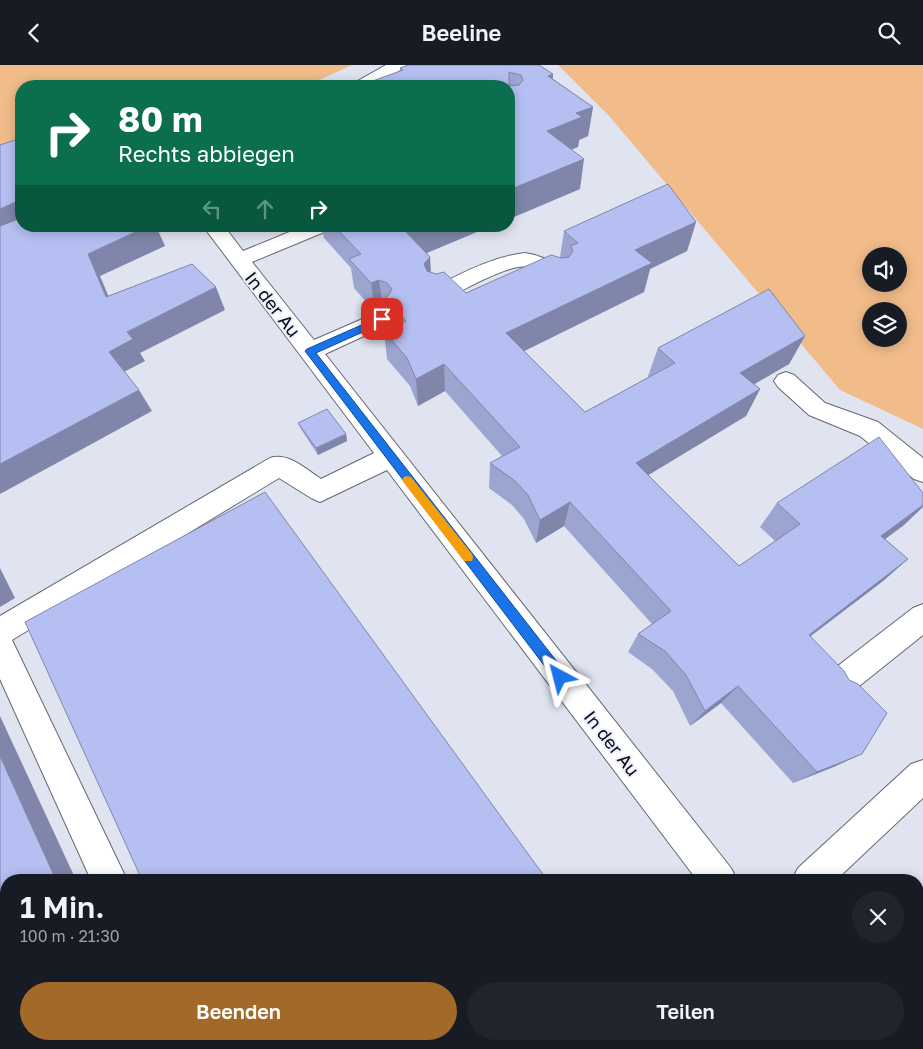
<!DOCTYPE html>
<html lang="de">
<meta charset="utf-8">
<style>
:root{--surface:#171b24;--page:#20242c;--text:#f1f3f6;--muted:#9ea1a6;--accent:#a36929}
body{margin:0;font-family:"Golos Text",sans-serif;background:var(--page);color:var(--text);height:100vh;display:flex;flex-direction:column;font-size:19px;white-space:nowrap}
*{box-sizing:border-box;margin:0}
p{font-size:16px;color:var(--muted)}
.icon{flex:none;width:28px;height:28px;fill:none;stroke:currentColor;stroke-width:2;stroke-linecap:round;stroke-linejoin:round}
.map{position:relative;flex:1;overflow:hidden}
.side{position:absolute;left:0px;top:809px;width:924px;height:176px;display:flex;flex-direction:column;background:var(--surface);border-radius:20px 20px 0 0;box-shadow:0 2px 12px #0003}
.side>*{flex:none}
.guide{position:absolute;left:15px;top:15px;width:500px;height:152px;border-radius:20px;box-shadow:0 2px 12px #0003;background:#0b6e4f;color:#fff;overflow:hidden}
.controls{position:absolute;left:862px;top:182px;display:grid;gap:10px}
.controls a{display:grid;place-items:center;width:45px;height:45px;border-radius:50%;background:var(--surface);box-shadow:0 2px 12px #0003;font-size:25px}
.pin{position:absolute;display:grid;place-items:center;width:42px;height:42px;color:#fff;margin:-21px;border-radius:10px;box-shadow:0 2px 8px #0006}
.me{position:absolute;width:55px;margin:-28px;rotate:322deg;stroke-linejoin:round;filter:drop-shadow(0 0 4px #0008)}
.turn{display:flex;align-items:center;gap:18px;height:105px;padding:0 20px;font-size:22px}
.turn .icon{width:65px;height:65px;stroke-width:2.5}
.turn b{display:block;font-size:35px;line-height:42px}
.lanes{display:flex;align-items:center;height:48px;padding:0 20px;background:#0003;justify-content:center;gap:25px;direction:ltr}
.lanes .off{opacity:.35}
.round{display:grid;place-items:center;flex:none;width:52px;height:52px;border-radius:26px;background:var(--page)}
.head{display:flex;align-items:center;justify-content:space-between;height:85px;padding:0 20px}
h1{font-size:30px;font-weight:600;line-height:38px}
.cta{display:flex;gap:10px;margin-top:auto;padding:10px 20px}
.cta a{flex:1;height:58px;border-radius:30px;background:var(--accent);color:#fff;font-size:20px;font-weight:600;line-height:58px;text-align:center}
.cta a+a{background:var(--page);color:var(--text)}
header{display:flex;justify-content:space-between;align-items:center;height:65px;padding:0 20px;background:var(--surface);font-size:22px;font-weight:600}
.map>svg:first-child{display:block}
.green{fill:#f1bc8a;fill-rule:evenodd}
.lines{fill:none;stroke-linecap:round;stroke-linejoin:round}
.minor-casing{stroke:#656773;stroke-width:2}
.minor{fill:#fff;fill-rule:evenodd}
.wall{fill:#9ca4d0}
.shaded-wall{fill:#7f86a9}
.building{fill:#b5bff2;stroke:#7f86a9;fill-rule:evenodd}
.route{fill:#1a73e8;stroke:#114b97}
.slow{fill:#f59e0b}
.labels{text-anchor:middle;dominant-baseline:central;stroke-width:4;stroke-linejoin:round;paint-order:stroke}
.street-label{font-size:18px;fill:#0d0d12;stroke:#edf0fe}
</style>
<header><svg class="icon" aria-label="back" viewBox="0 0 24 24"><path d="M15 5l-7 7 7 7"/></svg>Beeline<svg class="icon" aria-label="search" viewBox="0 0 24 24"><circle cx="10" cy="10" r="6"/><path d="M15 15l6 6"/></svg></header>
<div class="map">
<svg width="923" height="984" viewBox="0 0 923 984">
<rect width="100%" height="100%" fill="#e0e3f0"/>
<g class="green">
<path d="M0,0h352l-46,21h-285v68l-21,8z"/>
<path d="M558,0h365v364l-83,-39 -230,-273zM871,191h28v28h-28zM871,246h28v28h-28z"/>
</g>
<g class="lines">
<g class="minor-casing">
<g id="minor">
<path d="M386,0h20l-2,3 -32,18h-20l2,-3z"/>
<path d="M203,161h21l19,25 61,-25h28l-3,4 -77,32 62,78 60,-26 8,-3 8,3 3,5 -3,5 -65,30 406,514 6,12h-40l-310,-410 -67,32 -9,-4 -32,-20 -267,162 115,240h-36l-91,-201v-63l270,-158c18,-6 36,11 51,21l53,-26z"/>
<path d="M525,188c17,2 33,11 42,26l-3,5c-20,5 -20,-12 -36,-17 -16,-5 -67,24 -82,32l-8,2 -8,-2 -3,-5 3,-5c31,-15 61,-32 95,-36z"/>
<path d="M786,307l8,3 31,28 53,19 45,36v24l-9,-3 -54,-43 -51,-21 -31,-28 -4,-6 4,-6z"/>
<path d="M923,539v31l-75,60 -11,5 -11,-5 -4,-10 4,-10 87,-67z"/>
<path d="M923,695v38l-87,82h-44l6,-12 113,-104z"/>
<path d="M923,848v39l-5,2v-39z"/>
<path d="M167,979h38l3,5h-40z"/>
<path d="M584,979h43l-2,5h-44z"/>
<path d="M828,979h40l3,5h-41z"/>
</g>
</g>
<use href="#minor" class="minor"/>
</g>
<g class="wall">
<path d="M400,3l153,6v5l40,28 -5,29 -9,4 -1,7 -6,2 8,40 -71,30v-133l-109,-15z"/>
<path d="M696,157l-9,29 -37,18 -6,23 -120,59 61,61 64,-35 -1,-1 10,-28 147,-12 -16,28 -35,20 6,5 -14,27 -98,59 91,91 36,-25 -15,-14 17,-24 127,22 -19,14 23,20 -25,22 -72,55 25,130 -43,17 -72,-80 -31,23 -17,-35 -21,-22 -24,-17 10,-18 14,-10 -88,-98 -28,17 -12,-24 -12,-14 -23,-17 1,-25 12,-7 -57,-65 -27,15 -8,-20 -23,-27 -3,-28 6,-3 -2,-1 -2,-16 -3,-2 -8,3 -21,-24 -3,-20 -27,-30 -3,-12h170l-65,27 4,4 1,15 35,21 94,-36 4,-26z"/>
<path d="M298,358l48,11 1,7 -29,14 -17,-26z"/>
<path d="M739,979h31l4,5h-40z"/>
</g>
<g class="shaded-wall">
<path d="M553,9l-3,29 -2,-27z"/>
<path d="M593,42l-5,29 -9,4 -1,7 -34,14 3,-30 29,-18z"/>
<path d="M584,94l-4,30 -71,30v-29z"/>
<path d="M18,136l3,5v20l-21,12v-29z"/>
<path d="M696,157l-9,29 -37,18 -6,23 -140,69 2,-28 129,-83z"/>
<path d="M148,161h8l9,20 -65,30 18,43 -12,-22 -18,-43z"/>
<path d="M419,161h72l-83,35 -2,-29z"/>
<path d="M430,192l1,29 -7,-22z"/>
<path d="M379,215l4,29 -8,3 -4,-29z"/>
<path d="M216,222l9,23 -85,43 5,8 -23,12 -13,-21 18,-20z"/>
<path d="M805,271l-16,28 -62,36 13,-27z"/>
<path d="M444,299l1,27 -27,15 -2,-27z"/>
<path d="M760,324l-14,27 -119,72 9,-25z"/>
<path d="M139,325l13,21 -152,83v-30z"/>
<path d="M346,369l1,7 -29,14 -2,-7z"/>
<path d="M570,437l-6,24 -28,17 4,-23z"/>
<path d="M923,440v2l-19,18 -46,34 23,-23z"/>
<path d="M908,494l-25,22 -95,72 21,-18z"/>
<path d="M0,503l15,30 -15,9z"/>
<path d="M738,621l-17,17 -31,23 15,-15z"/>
<path d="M0,651l76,164h-20l-56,-124z"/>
<path d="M862,689l-26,12 -43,17 24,-11z"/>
<path d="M121,979h17l3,5h-25z"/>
</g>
<g class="building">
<path d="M408,0h131l14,9 -5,2 45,31 -17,6 6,4 -35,14 37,28 -75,31v-104h-150l44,-16 -3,-2zM509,7l12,3 2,5 -4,5 -10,1z"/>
<path d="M21,73v63h-3l-18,8v-64z"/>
<path d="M668,119l28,38 -61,28 17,13 -146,70 79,79 90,-49 -17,-15 111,-59 36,47 -65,37 20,16 -124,74 103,103 61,-42 -23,-21 102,-66 44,56v12l-42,31 27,23 -99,76 35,36 5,9 9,4 29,29 -25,41 -45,18 -79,-86 -33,25 -19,-36 -21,-24 -27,-17 33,-23 -101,-109 -30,18 -12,-25 -13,-14 -25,-18 30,-16 -76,-83 -28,15 -9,-21 -23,-27 22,-10 -21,-23 3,-2 4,-7 -5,-6 -8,-3 -8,3 -22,-24 12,-5 -27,-28h85l-13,6 24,25 -6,7 3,7 9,3 8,-2 22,21 85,-38 10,3 8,-1 4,-6 -2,-5 7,-3 -14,-12z"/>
<path d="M21,153v8h127l-60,28 18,43 86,-33 24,23 -89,45 6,7 -24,13 30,38 -139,74v-238z"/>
<path d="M327,344l19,25 -30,14 -18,-25z"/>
<path d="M265,427l282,388h-405l-117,-258z"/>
<path d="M0,691l56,124h-50v164h115l-5,5h-116z"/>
<path d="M216,979h282l-6,5h-273z"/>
<path d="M758,979h12l4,5h-21z"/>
</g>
<path class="route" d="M382,251l3,1v5l-69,31 249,319 2,5 -2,4 -5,1 -4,-1 -251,-330 2,-2z"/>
<path class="slow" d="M407,411l4,1 61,77 1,3 -1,4h-8l-60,-78 -2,-3 2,-3z"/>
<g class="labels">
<g class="street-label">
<text transform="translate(273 239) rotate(52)">In der Au</text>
<text transform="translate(612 678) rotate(52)">In der Au</text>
</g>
</g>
</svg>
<div class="controls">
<a><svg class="icon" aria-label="sound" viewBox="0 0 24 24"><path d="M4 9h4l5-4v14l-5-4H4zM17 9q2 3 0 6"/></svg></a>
<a><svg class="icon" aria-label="layers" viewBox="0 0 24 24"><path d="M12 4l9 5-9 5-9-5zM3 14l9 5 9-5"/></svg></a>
</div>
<div class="pin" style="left:382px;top:254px;background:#d93025"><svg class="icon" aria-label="arrive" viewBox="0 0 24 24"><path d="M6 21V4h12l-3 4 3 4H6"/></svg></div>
<svg class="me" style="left:560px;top:612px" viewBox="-20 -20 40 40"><path d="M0-17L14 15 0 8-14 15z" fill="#1a73e8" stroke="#fff" stroke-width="4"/></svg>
<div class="guide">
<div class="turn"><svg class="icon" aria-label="right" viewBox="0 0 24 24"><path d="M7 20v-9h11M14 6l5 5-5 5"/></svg><div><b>80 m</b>Rechts abbiegen</div></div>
<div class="lanes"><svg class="icon off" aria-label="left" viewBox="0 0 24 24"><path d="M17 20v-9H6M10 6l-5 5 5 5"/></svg><svg class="icon off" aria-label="ahead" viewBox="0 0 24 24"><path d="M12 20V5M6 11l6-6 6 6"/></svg><svg class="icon" aria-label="right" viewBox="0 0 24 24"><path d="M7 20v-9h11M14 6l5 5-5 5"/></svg></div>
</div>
<section class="side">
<div class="head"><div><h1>1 Min.</h1><p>100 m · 21:30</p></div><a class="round"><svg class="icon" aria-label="close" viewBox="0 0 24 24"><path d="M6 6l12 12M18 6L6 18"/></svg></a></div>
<div class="cta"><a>Beenden</a><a>Teilen</a></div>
</section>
</div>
